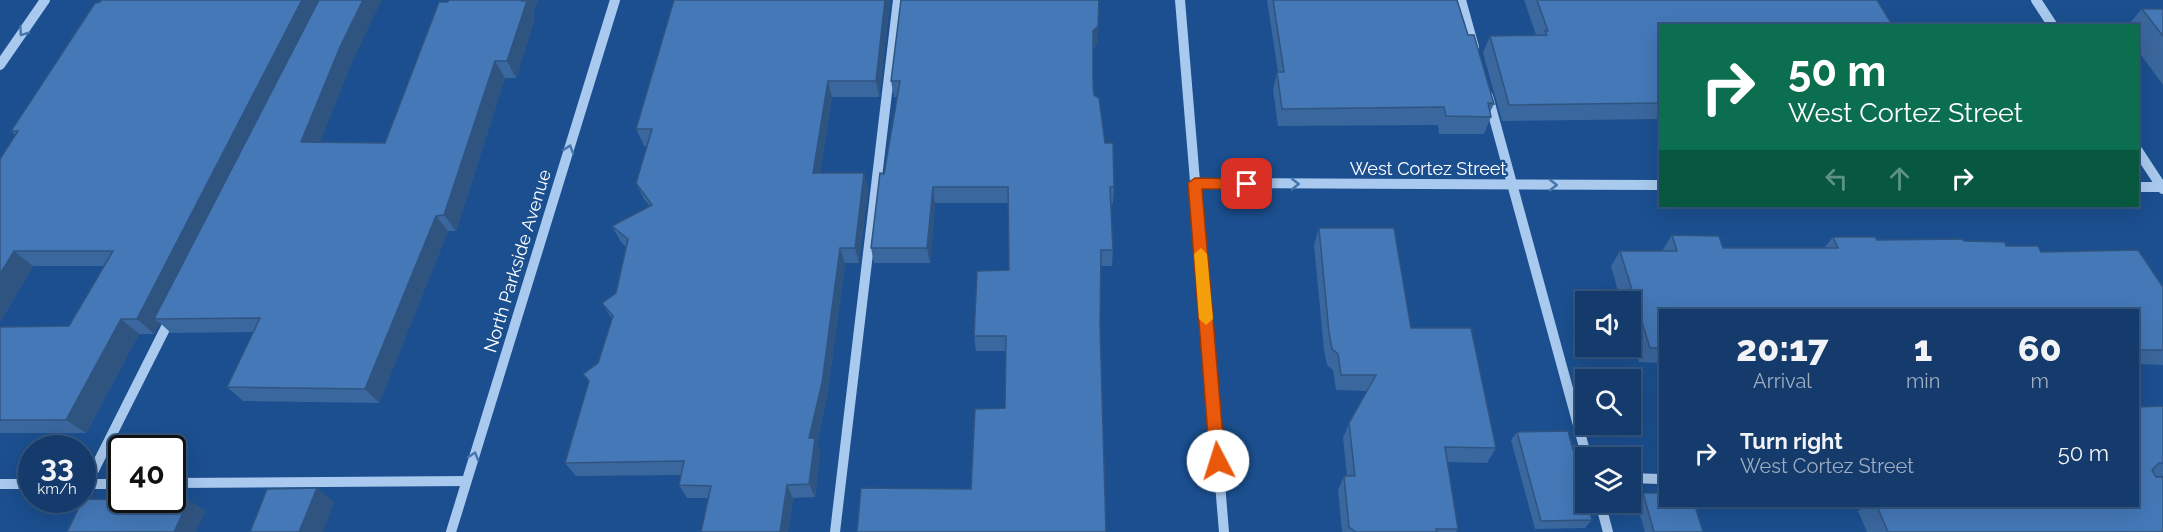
<!DOCTYPE html>
<style>
:root{--surface:#143b6b;--page:#214673;--text:#f1f3f6;--muted:#9dadc1;--line:#33557e}
body{margin:0;font-family:Raleway,sans-serif;background:var(--page);color:var(--text);height:100vh;display:flex;flex-direction:column;font-size:22px;white-space:nowrap}
*{box-sizing:border-box;margin:0}
p{font-size:20px;color:var(--muted)}
.icon{flex:none;width:33px;height:33px;fill:none;stroke:currentColor;stroke-width:2;stroke-linecap:round;stroke-linejoin:round}
.map{position:relative;flex:1;overflow:hidden}
.details{position:absolute;left:1659px;top:309px;width:480px;height:198px;display:flex;flex-direction:column;background:var(--surface);border-radius:0px;box-shadow:0 6px 24px #0002,0 0 0 2px var(--line)}
.details>*{flex:none}
.top-card{position:absolute;left:1659px;top:24px;width:480px;height:183px;border-radius:0px;box-shadow:0 6px 24px #0002,0 0 0 2px var(--line);background:#0b6e4f;color:#fff;overflow:hidden}
.buttons{position:absolute;left:1575px;top:291px;display:grid;gap:12px}
.buttons a{display:grid;place-items:center;width:66px;height:66px;border-radius:0px;background:var(--surface);box-shadow:0 6px 24px #0002,0 0 0 2px var(--line);font-size:30px}
.speed{position:absolute;left:18px;top:435px;display:flex;gap:12px;font-size:30px;font-weight:700;text-align:center}
.speed>*{display:grid;place-content:center;width:78px;height:78px;border-radius:50%;background:var(--surface);box-shadow:0 6px 24px #0002,0 0 0 2px var(--line);line-height:1}
.speed small{font-size:15px;font-weight:400}
.speed .limit{border:3px solid #111;border-radius:9px;background:#fff;color:#111}
.pin{position:absolute;display:grid;place-items:center;width:51px;height:51px;color:#fff;margin:-26px;border-radius:12px;box-shadow:0 3px 9px #0006}
.me{position:absolute;width:66px;margin:-33px;rotate:355deg;stroke-linejoin:round;filter:drop-shadow(0 0 4px #0008)}
.turn{display:flex;align-items:center;gap:21px;height:126px;padding:0 30px;font-size:27px}
.turn .icon{width:78px;height:78px;stroke-width:2.5}
.turn b{display:block;font-size:42px;line-height:51px}
.lanes{display:flex;align-items:center;height:57px;padding:0 30px;background:#0003;justify-content:center;gap:30px;direction:ltr}
.lanes .off{opacity:.35}
.eta{display:flex;justify-content:space-evenly;align-items:center;height:102px;text-align:center}
.eta b{font-size:36px;font-weight:800;line-height:42px}
ul{padding:0;list-style:none}
li{display:flex;align-items:center;gap:18px;height:84px;padding:0 30px}
li div{flex:1}
li b{display:block;font-size:22px}
li em{font-style:normal}
.map>svg:first-child{display:block}
.lines{fill:none;stroke-linecap:round;stroke-linejoin:round}
.minor{stroke:#a9c9ee;stroke-width:10}
.wall{fill:#3a679d}
.shaded-wall{fill:#305480}
.building{fill:#4478b7;stroke:#305480;stroke-width:1.5}
.oneway{stroke:#4674ac}
.route{fill:#ea580c;stroke:#983908;stroke-width:1.5}
.slow{fill:#f59e0b}
.labels{text-anchor:middle;dominant-baseline:central;stroke-width:4.5;stroke-linejoin:round;paint-order:stroke}
.street-label{font-size:18px;fill:#fff;stroke:#1b4f8f}
</style>
<div class="map">
<svg width="2163" height="532" viewBox="0 0 2163 532">
<rect width="100%" height="100%" fill="#1b4f8f"/>
<g class="lines">
<g class="minor">
<path d="M1180,0l44,532"/>
<path d="M1461,0l13,47"/>
<path d="M2036,0l17,26"/>
<path d="M0,65l45,-65"/>
<path d="M1488,96l99,362"/>
<path d="M2138,151l25,38"/>
<path d="M1195,183l465,2"/>
<path d="M2138,187h25"/>
<path d="M1630,478l30,1"/>
<path d="M172,483l294,-2"/>
<path d="M0,484h32"/>
<path d="M83,484h39"/>
<path d="M87,484l85,-169"/>
<path d="M1600,502l8,30"/>
<path d="M451,532l164,-532"/>
<path d="M835,532l63,-532"/>
</g>
</g>
<g class="wall">
<path d="M449,0h89l-5,13 2,5 -19,60h-11l-49,153h-8l-69,172 -136,-2 -16,-14 26,-55 -82,1 -11,-10 -6,11h-15l-53,99h-86v-106l69,-1 35,-60h-71l-33,56 15,-187 -4,-4 340,-67 -31,78 65,1z"/>
<path d="M890,0l-11,97h-47l-12,76h44l4,16 -9,74h-14l-18,134 -10,45 3,10 -5,45 -22,1 -5,34h-87l7,-34h-21l-8,-13 2,-10 -105,1 -11,-13 24,-81 -6,-8 15,-11 14,-44 -10,-16 14,-10 10,-46 -5,-5 -9,-16 38,-20 -6,-7 -8,-16 11,-37h-3l-8,-17z"/>
<path d="M1267,0h190l11,35 26,69 -4,8 1,5 -7,17h-45l-1,-9 -160,1 -5,-36 4,-18h1z"/>
<path d="M1524,0h353l-217,26v93l-158,2 -19,-68 7,-17 46,-1z"/>
<path d="M2142,9h21v76l-25,-34v-25h-11z"/>
<path d="M1098,43l-5,5v36l1,11 11,48 9,44 -1,16h-2l2,47 -1,16h-11l-130,223 34,-81 1,-57h-30l-2,-15 35,-66 -1,-67h-73l-5,60h-56l-3,-15 26,-151h-3l-3,-16z"/>
<path d="M1319,228l92,100 85,120 -9,15 -40,-1 11,67 -2,3h-114l-4,-42 6,-14h3l-4,-38 6,-15 18,-32 -31,-1 -3,-20 -6,-5 -3,-15 -10,-105z"/>
<path d="M1672,235l51,13h101l9,-11 44,3 87,1 42,5 35,6 122,35v78l-25,-1v-54h-478v53l-21,-1 -9,-29v-31h-9l-10,-36 9,-15h42z"/>
<path d="M2163,406v70h-7l7,56h-296l-9,-21 8,-5h272z"/>
<path d="M1517,432l75,88 -7,8 -50,1 -24,-89z"/>
<path d="M1643,493l60,39h-58l-9,-31z"/>
</g>
<g class="shaded-wall">
<path d="M302,0h21l-169,319 6,4 -6,11 -17,-15z"/>
<path d="M363,0h19l-31,64 -37,94 -13,-16 39,-95z"/>
<path d="M523,0h15l-5,13 2,5 -19,60 -9,-17z"/>
<path d="M885,0h5l-11,97 -3,-16z"/>
<path d="M1098,26v17l-5,5v-17z"/>
<path d="M495,61l10,17 -49,153 -12,-16z"/>
<path d="M828,81l4,16 -14,92 -5,-16z"/>
<path d="M864,173l4,16 -9,74 -4,-15z"/>
<path d="M933,187l2,16 -5,60 -3,-15z"/>
<path d="M436,216l12,15 -69,172 -14,-14z"/>
<path d="M840,248l5,15 -18,134 -10,45 3,10 -5,45 -6,-13v-46z"/>
<path d="M14,251l19,15 -33,56v-48z"/>
<path d="M121,319l18,15 -53,99 -20,-13z"/>
<path d="M787,485l6,13 -5,34h-8z"/>
<path d="M317,488l17,14 -11,30h-24z"/>
<path d="M189,500l17,11 -10,21h-22z"/>
</g>
<g class="building">
<path d="M101,0h201l-165,319h-16l-55,101h-66v-93l69,-1 44,-75h-99l-14,23v-115l18,-28h-7l84,-128 5,-1z"/>
<path d="M319,0h44l-23,47 -39,95 84,1 54,-141h9l1,-2h74l-1,1h5l-20,60h-12l-51,154 -8,1 -71,173 -138,-2 33,-69 -106,1z"/>
<path d="M674,0h211l-9,81h-48l-15,92h51l-9,75h-15l-18,135 -13,55h6l-6,46 -22,1 -7,47h-79l10,-46 -32,-1 5,-24 -119,2 24,-82 -6,-7 15,-11 15,-47 -11,-13 14,-10 12,-54 -16,-13 40,-21 -16,-22 16,-54h-16z"/>
<path d="M901,0h198l-1,26 -5,5v53l1,11 5,3 6,45h8l1,44h-4l3,63h-12l-1,75 6,207h-249l4,-44 110,1 4,-80 30,-1 1,-72h-32l3,-65 32,-1 -1,-83h-75l-6,61h-56l9,-75 4,1 16,-93h-9z"/>
<path d="M1273,0h184l11,35h6l20,69 -6,-1 3,14 -45,-1 -2,-9 -162,2 -5,-37h7z"/>
<path d="M1537,0h340l16,26h-233v77l-151,2 -19,-69 57,-1 -2,-4h3z"/>
<path d="M2142,9h21v27z"/>
<path d="M1319,228h75l17,100h60l25,120 -51,-1 13,82h-22l1,3h-81l-7,-5 -5,-51h11l-6,-53 27,-48h-35l-3,-21 -6,-5 -3,-16z"/>
<path d="M1672,235l47,1 4,12h115l-5,-11h42l2,3 85,-1 2,2 41,1 1,4h32l3,6 97,-2 25,37v63h-25v-40h-478v38h-10l-30,-97h57z"/>
<path d="M2163,406v57h-4l-7,7 4,7h7v55h-275l-11,-26h261v-99z"/>
<path d="M1568,431l18,66v5h1l5,18 -51,1 -24,-89z"/>
<path d="M317,488l-18,44h-49l17,-43z"/>
<path d="M1643,493h17v13h35l8,26h-49z"/>
<path d="M83,499l106,1 -15,32h-107z"/>
</g>
<defs><path id="oneway-chevron" d="M-2-3.5L2.5 0L-2 3.5" fill="none" stroke-width="1.6" stroke-linecap="round" stroke-linejoin="round" transform="scale(1.5)"/></defs>
<g class="oneway">
<use href="#oneway-chevron" transform="translate(23 32) rotate(125)"/>
<use href="#oneway-chevron" transform="translate(569 149) rotate(-73)"/>
<use href="#oneway-chevron" transform="translate(1295 184)"/>
<use href="#oneway-chevron" transform="translate(1553 185)"/>
<use href="#oneway-chevron" transform="translate(474 456) rotate(-73)"/>
</g>
<path class="route" d="M1195,178l52,1 7,5 -7,5h-45l23,272 -2,5 -5,2 -6,-2 -2,-5 -22,-278z"/>
<path class="slow" d="M1201,248l6,6 6,65 -7,6 -7,-6 -5,-65z"/>
<g class="labels">
<g class="street-label">
<text x="1428" y="168">West Cortez Street</text>
<text transform="translate(517 261) rotate(-73)">North Parkside Avenue</text>
</g>
</g>
</svg>
<div class="buttons">
<a><svg class="icon" aria-label="sound" viewBox="0 0 24 24"><path d="M4 9h4l5-4v14l-5-4H4zM17 9q2 3 0 6"/></svg></a>
<a><svg class="icon" aria-label="search" viewBox="0 0 24 24"><circle cx="10" cy="10" r="6"/><path d="M15 15l6 6"/></svg></a>
<a><svg class="icon" aria-label="layers" viewBox="0 0 24 24"><path d="M12 4l9 5-9 5-9-5zM3 14l9 5 9-5"/></svg></a>
</div>
<div class="speed"><div>33<small>km/h</small></div><div class="limit">40</div></div>
<div class="pin" style="left:1247px;top:184px;background:#d93025"><svg class="icon" aria-label="arrive" viewBox="0 0 24 24"><path d="M6 21V4h12l-3 4 3 4H6"/></svg></div>
<svg class="me" style="left:1218px;top:461px" viewBox="-20 -20 40 40"><circle r="19" fill="#fff"/><path d="M0-13L10 11 0 6-10 11z" fill="#ea580c"/></svg>
<div class="top-card">
<div class="turn"><svg class="icon" aria-label="right" viewBox="0 0 24 24"><path d="M7 20v-9h11M14 6l5 5-5 5"/></svg><div><b>50 m</b>West Cortez Street</div></div>
<div class="lanes"><svg class="icon off" aria-label="left" viewBox="0 0 24 24"><path d="M17 20v-9H6M10 6l-5 5 5 5"/></svg><svg class="icon off" aria-label="ahead" viewBox="0 0 24 24"><path d="M12 20V5M6 11l6-6 6 6"/></svg><svg class="icon" aria-label="right" viewBox="0 0 24 24"><path d="M7 20v-9h11M14 6l5 5-5 5"/></svg></div>
</div>
<section class="details">
<div class="eta">
<div><b>20:17</b><p>Arrival</p></div>
<div><b>1</b><p>min</p></div>
<div><b>60</b><p>m</p></div>
</div>
<ul>
<li><svg class="icon" aria-label="right" viewBox="0 0 24 24"><path d="M7 20v-9h11M14 6l5 5-5 5"/></svg><div><b>Turn right</b><p>West Cortez Street</p></div><em>50 m</em></li>
</ul>
</section>
</div>
